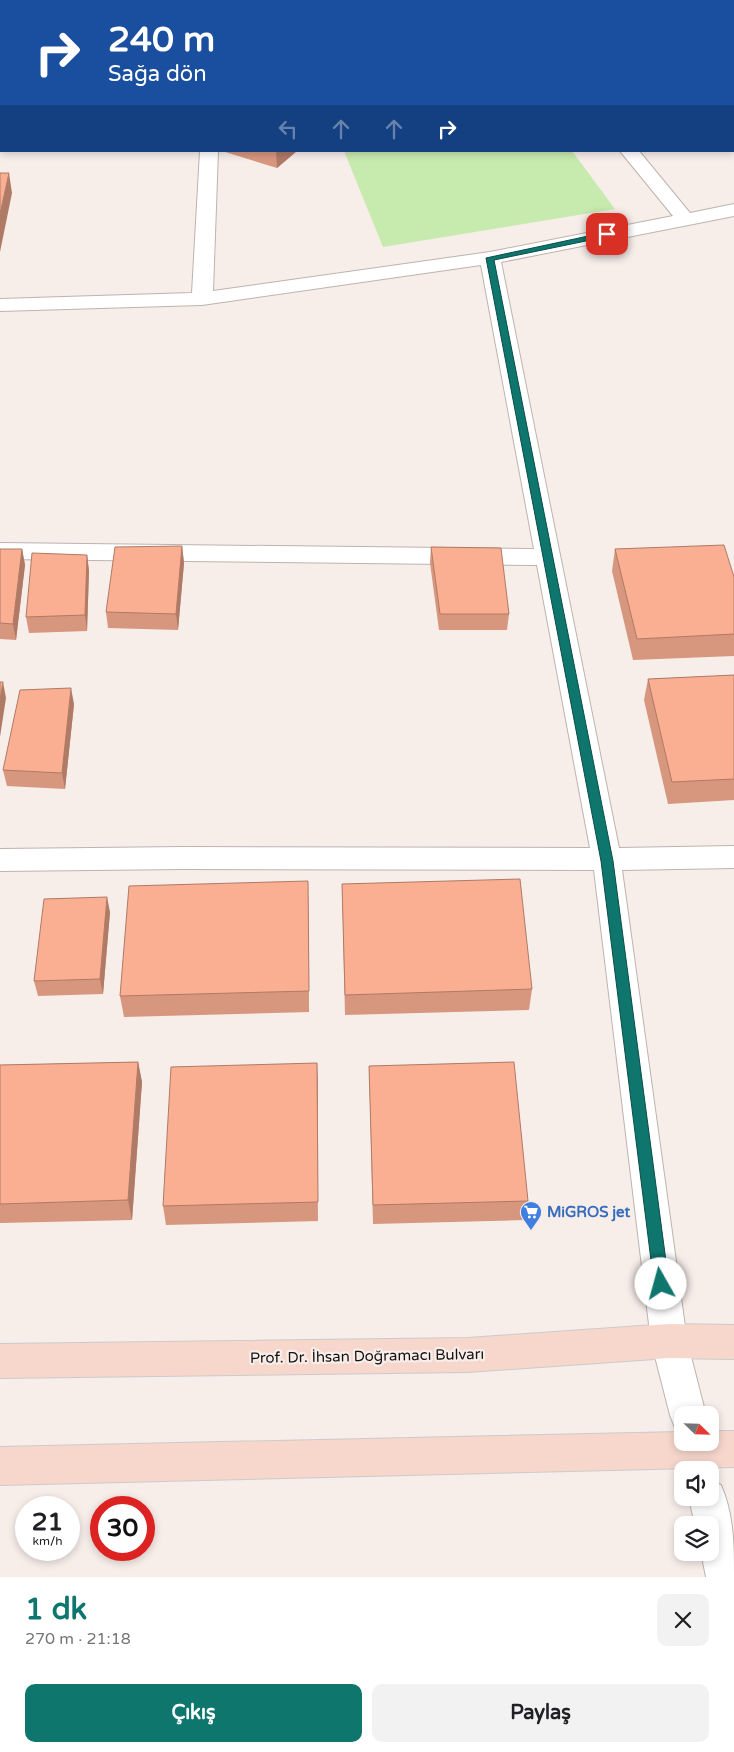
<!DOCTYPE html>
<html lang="tr">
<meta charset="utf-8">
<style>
:root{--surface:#fff;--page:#f2f2f2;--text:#202124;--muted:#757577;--accent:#0f766e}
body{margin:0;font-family:"Varela Round",sans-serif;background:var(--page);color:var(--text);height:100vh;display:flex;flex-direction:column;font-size:19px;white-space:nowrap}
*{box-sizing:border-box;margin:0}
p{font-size:16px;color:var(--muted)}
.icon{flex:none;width:28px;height:28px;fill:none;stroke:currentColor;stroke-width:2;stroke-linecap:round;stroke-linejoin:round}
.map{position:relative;height:1577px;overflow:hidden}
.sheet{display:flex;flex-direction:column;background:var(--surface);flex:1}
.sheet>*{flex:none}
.banner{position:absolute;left:0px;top:0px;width:735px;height:152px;box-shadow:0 2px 8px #0003;background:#1a4fa0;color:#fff;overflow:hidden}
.needle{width:32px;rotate:113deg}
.controls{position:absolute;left:674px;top:1406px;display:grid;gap:10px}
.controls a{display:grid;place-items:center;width:45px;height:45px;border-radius:10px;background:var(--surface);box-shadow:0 2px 8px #0003;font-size:25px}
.speed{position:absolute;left:15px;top:1496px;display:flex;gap:10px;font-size:25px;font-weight:700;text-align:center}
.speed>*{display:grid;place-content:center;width:65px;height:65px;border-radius:50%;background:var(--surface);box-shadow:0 2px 8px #0003;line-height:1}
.speed small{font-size:12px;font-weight:400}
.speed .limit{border:8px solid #d22;background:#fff;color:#111}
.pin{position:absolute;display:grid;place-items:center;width:42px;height:42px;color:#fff;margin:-21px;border-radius:10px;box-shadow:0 2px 8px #0006}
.me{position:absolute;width:55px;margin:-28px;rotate:353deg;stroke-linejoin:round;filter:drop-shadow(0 0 4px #0008)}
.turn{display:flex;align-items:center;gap:18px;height:105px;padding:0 25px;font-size:22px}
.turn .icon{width:65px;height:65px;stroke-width:2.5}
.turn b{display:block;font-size:35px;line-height:42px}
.lanes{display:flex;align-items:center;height:48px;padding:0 25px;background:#0003;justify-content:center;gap:25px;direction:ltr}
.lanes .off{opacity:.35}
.round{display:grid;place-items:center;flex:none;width:52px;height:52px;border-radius:10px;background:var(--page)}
.overview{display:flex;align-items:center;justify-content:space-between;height:85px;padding:0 25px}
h1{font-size:30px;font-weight:700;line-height:38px;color:var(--accent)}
.action{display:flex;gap:10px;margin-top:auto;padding:10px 25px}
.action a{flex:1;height:58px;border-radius:10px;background:var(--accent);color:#fff;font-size:20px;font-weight:700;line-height:58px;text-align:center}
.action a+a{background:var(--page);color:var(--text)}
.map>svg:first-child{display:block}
.green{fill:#c7eaae}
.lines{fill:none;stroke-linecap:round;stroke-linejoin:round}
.minor-casing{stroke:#bdb3af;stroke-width:2}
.major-casing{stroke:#cccbca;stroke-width:2}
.minor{fill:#fff;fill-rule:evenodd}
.major{fill:#f7d7cc;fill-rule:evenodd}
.wall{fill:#d7967e}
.shaded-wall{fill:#af7a66}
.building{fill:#faaf92;stroke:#af7a66}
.route{fill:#0f766e;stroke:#0a4d48}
.labels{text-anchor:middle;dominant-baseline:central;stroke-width:4.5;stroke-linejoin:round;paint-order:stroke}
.near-shop-label{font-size:15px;font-weight:bold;fill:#366cbe;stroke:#f7ede9;text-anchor:start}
.near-street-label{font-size:15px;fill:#151210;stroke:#f7ede9}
</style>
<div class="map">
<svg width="734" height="1577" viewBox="0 0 734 1577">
<rect width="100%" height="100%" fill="#f7ede9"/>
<path class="green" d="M344,151h228l43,58 -232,38z"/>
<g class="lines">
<g class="minor-casing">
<g id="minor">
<path d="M500,0h16l1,1h-16z"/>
<path d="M200,151h18l-5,140 277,-39 183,-36 -53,-65h19l51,62 44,-9v12l-233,46 118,586 115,-2v22l-112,2 65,471 19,74h-24v16l-7,-3 -5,-13 -19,-74 -57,-471 -410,-1 -184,2v-22l184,-2 406,1 -53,-283 -537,-6v-16l534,6 -53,-284 -279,40 -202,6v-12l192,-6z"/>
<path d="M710,1480l11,5c13,30 13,60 13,92h-28l-5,-25h9v-27h-15l-6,-27h21z"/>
</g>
</g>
<g class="major-casing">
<g id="major">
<path d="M669,1324l65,1v34l-65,-1 -201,14 -468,6v-34l468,-6z"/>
<path d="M710,1431h24v36l-734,18v-38l682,-15v10h28z"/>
</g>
</g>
<use href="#minor" class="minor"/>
<use href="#major" class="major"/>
</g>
<g class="wall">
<path d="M387,0h78l1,1h-78z"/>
<path d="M694,0h40v56v-55h-41z"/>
<rect x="0" y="71" width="1" height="36"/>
<path d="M222,151h75l-20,17z"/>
<path d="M182,546l2,17 -6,67 -70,-2 -2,-16z"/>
<path d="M431,547l78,67 -2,16h-68l-9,-67z"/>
<path d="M0,549h22l3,16 -9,75 -16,-1z"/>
<path d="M615,549l119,28v79l-101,4 -21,-89z"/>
<path d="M87,555l2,16 -2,60 -58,2 -3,-16z"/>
<path d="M734,675v125l-66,4 -24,-104 4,-21z"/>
<path d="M74,704l-9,85 -58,-3 -4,-16z"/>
<path d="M342,884l190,105 -3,21 -184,5z"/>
<path d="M308,902l1,110 -185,5 -4,-21z"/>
<path d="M110,912l-7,82 -65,2 -4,-15z"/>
<path d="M138,1062l4,20 -10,138 -132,3v-158z"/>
<path d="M317,1063l1,158 -152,4 -3,-19z"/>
<path d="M369,1066l159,135 -3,19 -152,4z"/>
</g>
<g class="shaded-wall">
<path d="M276,151h21l-20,17z"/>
<path d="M9,173l3,20 -12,59v-38z"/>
<path d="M182,546l2,17 -6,67 -2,-16z"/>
<path d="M22,549l3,16 -9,75 -3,-16z"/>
<path d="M87,555l2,16 -2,60 -2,-16z"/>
<path d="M3,682l3,16 -6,39v-37z"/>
<path d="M71,688l3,16 -9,85 -3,-16z"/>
<path d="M308,881v21l1,110v-21z"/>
<path d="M107,897l3,15 -7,82 -3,-15z"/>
<path d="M138,1062l4,20 -10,138 -4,-20z"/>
<path d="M317,1063l1,20v138v-19z"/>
</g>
<g class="building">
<path d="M396,0h69l1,1h-69z"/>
<path d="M705,0h29v33v-32h-28z"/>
<rect x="0" y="71" width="1" height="21"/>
<path d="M0,173h9l-9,41z"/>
<path d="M724,545l10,32v57l-97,5 -22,-90z"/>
<path d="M182,546l-6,68 -70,-2 9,-65z"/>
<path d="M431,547l70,1 8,66h-69z"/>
<path d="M0,549h22l-9,75 -13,-1z"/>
<path d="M32,553l55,2 -2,60 -59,2z"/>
<path d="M734,675v104l-62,3 -24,-103z"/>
<path d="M0,682h3l-3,18z"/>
<path d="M71,688l-9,85 -59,-3 17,-80z"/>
<path d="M520,879l12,110 -187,6 -3,-111z"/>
<path d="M308,881l1,110 -189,5 9,-110z"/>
<path d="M107,897l-7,82 -66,2 10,-82z"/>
<path d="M138,1062l-10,138 -128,4v-139z"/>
<path d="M514,1062l14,139 -155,4 -4,-139z"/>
<path d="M317,1063l1,139 -155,4 8,-139z"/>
</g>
<path class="route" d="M607,232l3,1v3l-116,24 119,601 56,423 -3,4 -5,2 -5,-2 -2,-4 -53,-423 -115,-603z"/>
<defs>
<g id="supermarket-pin" transform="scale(1.125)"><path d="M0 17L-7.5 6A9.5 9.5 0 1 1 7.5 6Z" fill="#3f7fe0" stroke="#f7ede9"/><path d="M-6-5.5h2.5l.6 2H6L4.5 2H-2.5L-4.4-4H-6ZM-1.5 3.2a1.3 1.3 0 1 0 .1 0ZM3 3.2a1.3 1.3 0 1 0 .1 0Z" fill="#fff"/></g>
</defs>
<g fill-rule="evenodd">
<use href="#supermarket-pin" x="531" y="1212"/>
</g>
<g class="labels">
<g class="near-shop-label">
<text x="547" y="1212">MiGROS jet</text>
</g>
<g class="near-street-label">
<text transform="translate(367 1356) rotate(-1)">Prof. Dr. İhsan Doğramacı Bulvarı</text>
</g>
</g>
</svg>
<div class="controls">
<a><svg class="needle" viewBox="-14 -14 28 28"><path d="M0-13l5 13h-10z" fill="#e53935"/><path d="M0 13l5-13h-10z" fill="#757577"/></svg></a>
<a><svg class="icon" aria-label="sound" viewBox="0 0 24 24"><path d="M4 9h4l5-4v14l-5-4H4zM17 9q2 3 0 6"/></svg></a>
<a><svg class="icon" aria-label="layers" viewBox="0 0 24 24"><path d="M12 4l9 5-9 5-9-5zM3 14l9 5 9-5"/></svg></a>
</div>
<div class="speed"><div>21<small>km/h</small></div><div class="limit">30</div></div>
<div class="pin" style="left:607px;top:234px;background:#d93025"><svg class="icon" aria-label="arrive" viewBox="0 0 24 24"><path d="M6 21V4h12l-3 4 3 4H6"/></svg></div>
<svg class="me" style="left:661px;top:1284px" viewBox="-20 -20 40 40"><circle r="19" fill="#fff"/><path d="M0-13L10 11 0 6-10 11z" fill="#0f766e"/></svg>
<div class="banner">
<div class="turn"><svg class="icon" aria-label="right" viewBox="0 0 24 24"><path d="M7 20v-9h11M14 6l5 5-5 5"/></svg><div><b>240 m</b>Sağa dön</div></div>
<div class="lanes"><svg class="icon off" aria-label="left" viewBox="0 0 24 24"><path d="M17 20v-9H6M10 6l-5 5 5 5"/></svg><svg class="icon off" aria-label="ahead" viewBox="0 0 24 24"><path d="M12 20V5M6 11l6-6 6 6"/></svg><svg class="icon off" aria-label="ahead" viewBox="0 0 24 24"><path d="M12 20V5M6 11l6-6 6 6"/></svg><svg class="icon" aria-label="right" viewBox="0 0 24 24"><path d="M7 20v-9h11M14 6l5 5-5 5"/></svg></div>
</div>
</div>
<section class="sheet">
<div class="overview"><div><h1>1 dk</h1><p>270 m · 21:18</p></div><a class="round"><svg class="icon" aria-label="close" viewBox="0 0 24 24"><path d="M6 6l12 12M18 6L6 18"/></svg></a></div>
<div class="action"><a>Çıkış</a><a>Paylaş</a></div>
</section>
